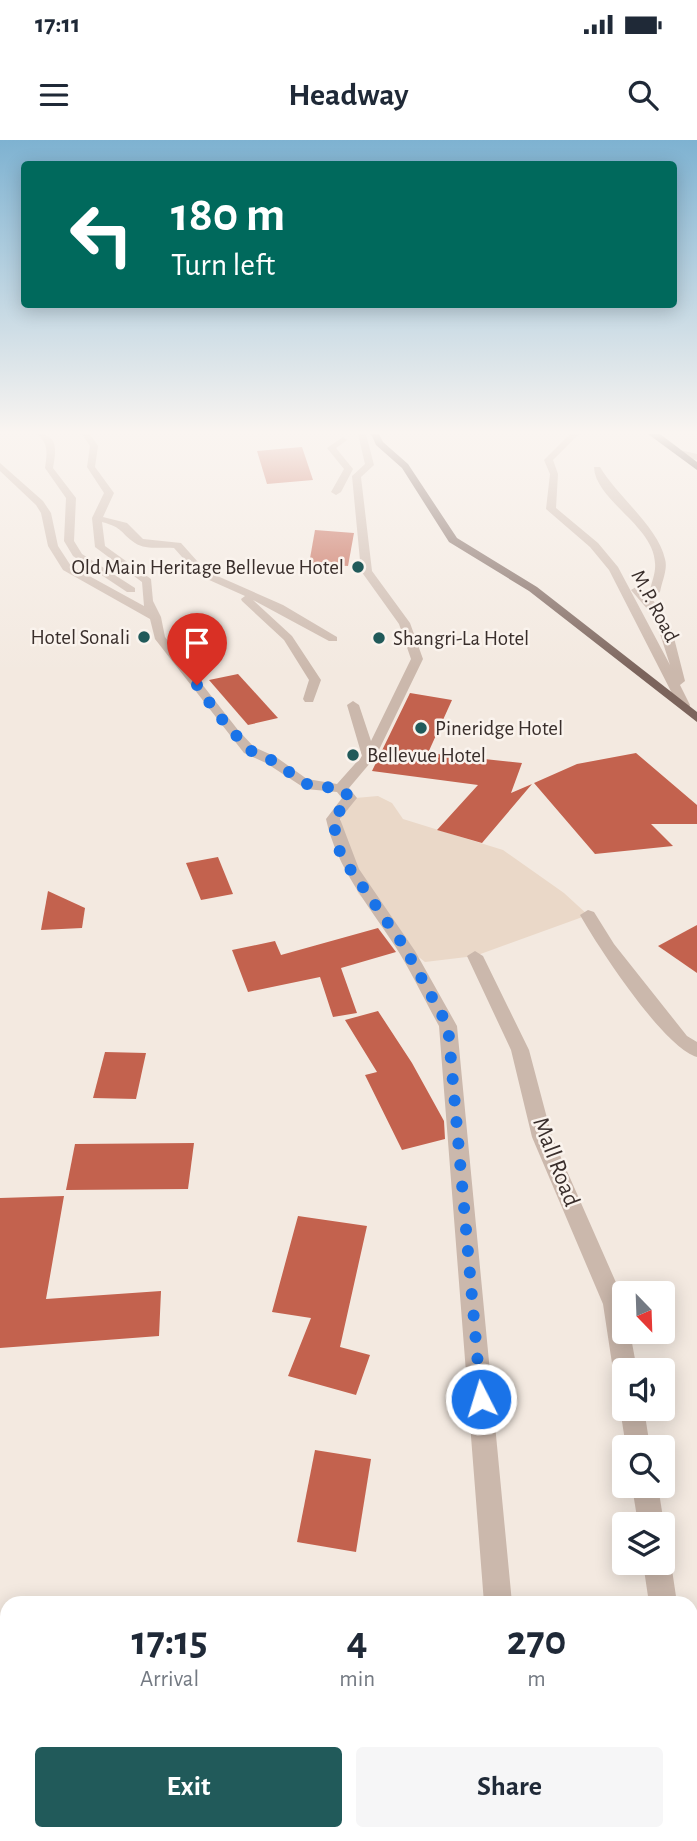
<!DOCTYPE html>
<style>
:root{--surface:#fff;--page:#f6f6f7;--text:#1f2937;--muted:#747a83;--accent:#215a5a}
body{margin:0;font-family:"Alegreya Sans",sans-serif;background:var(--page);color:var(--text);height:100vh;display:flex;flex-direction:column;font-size:26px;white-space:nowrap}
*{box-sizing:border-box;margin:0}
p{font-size:23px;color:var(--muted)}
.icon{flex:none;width:38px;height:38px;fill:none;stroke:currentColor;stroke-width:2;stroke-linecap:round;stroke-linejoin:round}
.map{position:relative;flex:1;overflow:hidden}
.side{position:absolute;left:0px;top:1456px;width:698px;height:245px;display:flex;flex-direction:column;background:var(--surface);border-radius:21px 21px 0 0;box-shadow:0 4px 18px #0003}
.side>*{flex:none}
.hud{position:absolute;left:21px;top:21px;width:656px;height:147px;border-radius:7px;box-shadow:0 4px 18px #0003;background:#00695c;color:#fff;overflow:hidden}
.needle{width:46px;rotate:157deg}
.controls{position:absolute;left:612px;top:1141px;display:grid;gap:14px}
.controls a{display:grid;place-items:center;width:63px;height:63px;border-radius:7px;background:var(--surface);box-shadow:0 4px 18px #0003;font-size:35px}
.pin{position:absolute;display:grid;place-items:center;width:60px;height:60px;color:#fff;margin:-72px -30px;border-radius:50% 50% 50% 0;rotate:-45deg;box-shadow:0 0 7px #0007}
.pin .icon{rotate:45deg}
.me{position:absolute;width:77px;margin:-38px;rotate:355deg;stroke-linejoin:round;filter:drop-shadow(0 0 5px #0008)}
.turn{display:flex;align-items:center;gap:24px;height:147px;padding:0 35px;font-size:32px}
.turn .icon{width:91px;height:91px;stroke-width:2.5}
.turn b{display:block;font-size:49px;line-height:60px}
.eta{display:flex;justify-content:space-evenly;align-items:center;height:119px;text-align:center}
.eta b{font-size:42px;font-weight:700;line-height:49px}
.cta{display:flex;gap:14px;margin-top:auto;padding:14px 35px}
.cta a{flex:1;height:80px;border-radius:7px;background:var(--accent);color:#fff;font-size:28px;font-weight:700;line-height:80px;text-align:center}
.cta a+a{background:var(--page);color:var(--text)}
.status{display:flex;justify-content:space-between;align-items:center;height:49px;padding:0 35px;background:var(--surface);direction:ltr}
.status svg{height:19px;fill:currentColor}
header{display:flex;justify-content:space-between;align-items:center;height:91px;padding:0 35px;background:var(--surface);font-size:32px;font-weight:700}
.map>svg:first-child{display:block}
.plaza{fill:#ead8c8}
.building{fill:#c3624e}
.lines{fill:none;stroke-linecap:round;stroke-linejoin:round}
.minor{fill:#cbb8ac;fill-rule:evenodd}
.major{fill:#7b645c;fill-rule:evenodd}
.highway{fill:#5a4842;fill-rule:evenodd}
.route{stroke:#1a73e8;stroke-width:12;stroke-dasharray:0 21.6}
.poi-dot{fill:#215a5a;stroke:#faf3ed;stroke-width:2.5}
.labels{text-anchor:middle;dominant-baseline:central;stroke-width:5;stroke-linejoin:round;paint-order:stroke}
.far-poi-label{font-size:21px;fill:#392e2b;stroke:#faf3ed;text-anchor:start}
.far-street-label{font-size:21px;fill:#392e2b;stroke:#faf3ed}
.street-label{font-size:24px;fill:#392e2b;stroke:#faf3ed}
</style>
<div class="status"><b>17:11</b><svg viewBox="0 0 49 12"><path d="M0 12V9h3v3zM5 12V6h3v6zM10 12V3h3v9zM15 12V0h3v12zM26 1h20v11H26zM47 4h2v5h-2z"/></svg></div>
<header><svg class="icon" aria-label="menu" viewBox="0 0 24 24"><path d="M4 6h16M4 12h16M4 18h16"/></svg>Headway<svg class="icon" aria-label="search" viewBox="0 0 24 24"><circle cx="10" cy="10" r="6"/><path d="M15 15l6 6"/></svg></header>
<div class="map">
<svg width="697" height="1701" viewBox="0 0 697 1701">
<rect width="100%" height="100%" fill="#f3e9e0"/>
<path class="plaza" d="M378,656l14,7 11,16 100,31 61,43 24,22 -113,41 -50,6 -25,-20 -42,-49 -20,-56 6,-38z"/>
<g class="building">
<path d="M302,307l11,33 -46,4 -10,-33z"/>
<path d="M315,390l39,3 -6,33 -39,-2z"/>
<path d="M238,534l40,44 -30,7 -39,-45z"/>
<path d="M410,553l42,7 -24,53 94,10 -11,30 21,-9 -50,59 -45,-13 41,-45 -106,-14z"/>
<path d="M636,613l61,52v19h-46l22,22 -78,8 -61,-71 43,-19z"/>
<path d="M218,717l15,37 -32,6 -15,-37z"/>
<path d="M48,751l37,17 -3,20 -41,2z"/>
<path d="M697,785v48l-39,-27z"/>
<path d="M378,788l18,24 -55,16 16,45 -24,4 -13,-40 -72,15 -16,-42 43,-9 6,14z"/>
<path d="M378,871l34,52 32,58 1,18 -43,11 -37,-75 12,-3 -32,-52z"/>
<path d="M105,912l41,1 -10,46 -43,-1z"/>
<path d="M194,1003l-6,46 -122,1 9,-46z"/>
<path d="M64,1056l-18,103 115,-8 -2,45 -159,12v-150z"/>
<path d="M298,1076l69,10 -27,121 30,8 -14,40 -68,-19 23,-58 -39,-6z"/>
<path d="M315,1310l56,9 -15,93 -59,-10z"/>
</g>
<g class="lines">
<g class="minor">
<path d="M37,294c22,0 19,17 16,34l23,30 -2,43 8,13 53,34v4h-8l-54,-36 -9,-15 2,-43 -21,-30c2,-15 4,-24 -8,-34z"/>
<path d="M82,294h8l8,12 -3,21 19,26 -11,24 24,6 16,16 38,4 25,28 77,34 54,32v4h-8l-76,-41 39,36 29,44 -8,22h-8l-2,-3 6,-19 -25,-40 -42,-39 -1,-2 4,-3 -47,-21 -24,-27c-12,-1 -29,2 -39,-5 -16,-11 -11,-15 -33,-21l3,24 46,33 2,22 8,16 4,20 73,93 16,17 22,10 31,22 30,5 25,-28 -15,-51 6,-4 6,4 12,36 40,-82 -12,-35 -38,-53 -9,-95 13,-12 -7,-30h8l8,31 -13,12 11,94 38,52 13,36 -47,97 -27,32 8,10 -17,21 19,50 56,82 42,75 55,577h-28l-45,-577c-15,-27 -28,-55 -44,-80 -27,-42 -58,-77 -69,-127l16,-21 -5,-6 -31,-3 -40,-26 -22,-10 -89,-114 -5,-20 -87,-49 -15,-24 -7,-33 -5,-8 -36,-34v-8l43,38 8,12 7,33 13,20 73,40 -2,-24 -47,-35 -3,-29 12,-25 -17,-26 3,-21z"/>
<path d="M570,294h9l-26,26 5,14 -2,34 42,35 20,24 52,98 -15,-47 -24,-28 5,-3 9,5 5,-2c2,-9 6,-18 5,-27 -1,-37 -60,-63 -61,-96h6c17,29 58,60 65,92 3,10 -3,22 -5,33l-9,5 21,33 13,51 -5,4 10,20 -1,3 -11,-3 -69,-135 -19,-23 -44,-38 4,-35 -6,-14z"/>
<path d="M343,297l4,3 -11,8 17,21 -12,23 -5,3 -5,-3 13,-23 -17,-21z"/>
<path d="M680,310l17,4v6l-20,-5z"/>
<path d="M588,770l6,2 20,32 73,92 10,6v15c-33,-9 -99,-110 -117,-142z"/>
<path d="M475,811l8,5 46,94 23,87 73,166v29h5l7,38h-12v11l-8,-3 -4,-8 -10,-66 -71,-167 -21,-87 -44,-94z"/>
<path d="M623,1261l2,8h19l6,38h-24l-6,-38z"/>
<path d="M632,1346h26l6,38 -1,2 -25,-2z"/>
<path d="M663,1412l8,11 6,40h-28l-6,-40h20z"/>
<path d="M691,1679l6,3v19h-24v-7h18z"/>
<path d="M498,1694h32l1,7h-32z"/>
</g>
<path class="major" d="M371,294h8l4,8 25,22 49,74 80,49 160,125v10l-168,-131 -80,-49 -47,-74 -26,-23z"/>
<path class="highway" d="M648,294h12l37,28v8z"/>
</g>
<linearGradient id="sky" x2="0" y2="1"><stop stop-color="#7eb2d1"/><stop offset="0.55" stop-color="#faf5f1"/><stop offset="1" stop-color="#faf5f1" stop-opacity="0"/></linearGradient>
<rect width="697" height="532" fill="url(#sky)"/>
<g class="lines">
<path class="route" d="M197,545l9,10 6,13 37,42 22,10 39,26 31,2 9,10 -17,21 5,29 10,18 54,77 46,83 33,373"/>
</g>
<g class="poi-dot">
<circle cx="358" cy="427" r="7"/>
<circle cx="144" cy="497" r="7"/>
<circle cx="379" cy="498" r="7"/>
<circle cx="421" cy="588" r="7"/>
<circle cx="353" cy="615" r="7"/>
</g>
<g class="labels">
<g class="far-poi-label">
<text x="344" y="427" text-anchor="end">Old Main Heritage Bellevue Hotel</text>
<text x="130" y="497" text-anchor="end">Hotel Sonali</text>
<text x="393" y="498">Shangri-La Hotel</text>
<text x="435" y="588">Pineridge Hotel</text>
<text x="367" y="615">Bellevue Hotel</text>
</g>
<g class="far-street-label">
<text transform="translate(655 466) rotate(62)">M.P. Road</text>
</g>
<g class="street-label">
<text transform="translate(556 1022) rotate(69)">Mall Road</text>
</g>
</g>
</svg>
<div class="controls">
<a><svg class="needle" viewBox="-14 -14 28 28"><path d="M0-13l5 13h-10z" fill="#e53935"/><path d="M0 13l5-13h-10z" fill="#747a83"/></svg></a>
<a><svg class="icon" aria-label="sound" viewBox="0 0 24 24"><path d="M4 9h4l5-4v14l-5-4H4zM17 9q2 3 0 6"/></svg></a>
<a><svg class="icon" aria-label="search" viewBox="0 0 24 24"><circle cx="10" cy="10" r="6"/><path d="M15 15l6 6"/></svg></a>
<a><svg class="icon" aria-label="layers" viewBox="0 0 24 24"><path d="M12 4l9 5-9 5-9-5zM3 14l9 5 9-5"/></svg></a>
</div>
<div class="pin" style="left:197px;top:545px;background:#d93025"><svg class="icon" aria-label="arrive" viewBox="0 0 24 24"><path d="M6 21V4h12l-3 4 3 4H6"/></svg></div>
<svg class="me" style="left:481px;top:1259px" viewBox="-20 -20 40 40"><circle r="17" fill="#1a73e8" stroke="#fff" stroke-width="3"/><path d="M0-11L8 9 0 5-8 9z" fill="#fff"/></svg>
<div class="hud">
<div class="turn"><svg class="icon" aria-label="left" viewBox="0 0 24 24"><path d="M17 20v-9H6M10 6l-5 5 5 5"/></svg><div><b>180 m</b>Turn left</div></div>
</div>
<section class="side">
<div class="eta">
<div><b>17:15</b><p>Arrival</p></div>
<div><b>4</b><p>min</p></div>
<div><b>270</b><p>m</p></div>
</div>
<div class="cta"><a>Exit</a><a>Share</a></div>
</section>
</div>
